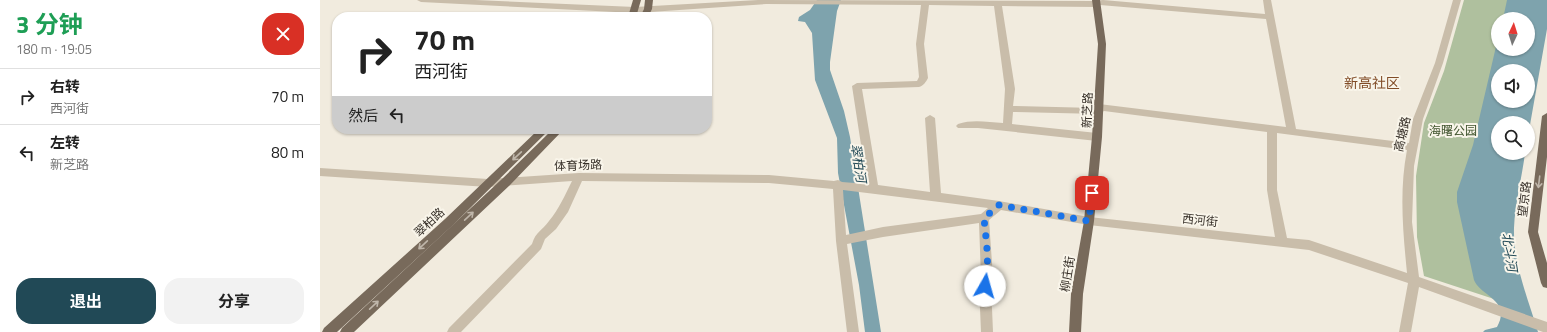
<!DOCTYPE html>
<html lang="zh">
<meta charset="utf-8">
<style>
:root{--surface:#fff;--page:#f2f2f2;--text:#222;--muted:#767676;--line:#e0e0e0;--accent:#214956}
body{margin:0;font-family:"Titillium Web","Noto Sans SC",sans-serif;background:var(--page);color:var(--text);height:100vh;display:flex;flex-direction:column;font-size:15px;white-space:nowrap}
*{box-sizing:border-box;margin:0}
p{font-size:13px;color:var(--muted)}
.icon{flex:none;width:22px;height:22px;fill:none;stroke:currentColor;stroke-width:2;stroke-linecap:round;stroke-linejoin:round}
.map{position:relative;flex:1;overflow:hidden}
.sheet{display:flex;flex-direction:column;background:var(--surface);width:320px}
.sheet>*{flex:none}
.banner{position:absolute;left:12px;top:12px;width:380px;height:122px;border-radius:16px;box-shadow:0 1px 3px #0004;background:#fff;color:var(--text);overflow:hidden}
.needle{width:26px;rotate:4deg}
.controls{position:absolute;left:1171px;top:12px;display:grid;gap:8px}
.controls a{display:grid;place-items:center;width:44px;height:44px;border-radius:50%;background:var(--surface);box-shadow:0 1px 3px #0004;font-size:20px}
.pin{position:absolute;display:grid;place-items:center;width:34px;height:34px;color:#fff;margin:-17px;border-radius:8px;box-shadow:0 2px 6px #0006}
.me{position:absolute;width:44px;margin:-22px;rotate:7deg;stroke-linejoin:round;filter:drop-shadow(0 0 3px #0008)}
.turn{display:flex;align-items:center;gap:14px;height:84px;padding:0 16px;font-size:18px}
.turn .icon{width:52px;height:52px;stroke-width:2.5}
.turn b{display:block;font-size:28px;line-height:34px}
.then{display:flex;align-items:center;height:38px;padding:0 16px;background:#0003;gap:8px;font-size:15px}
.round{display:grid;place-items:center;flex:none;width:42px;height:42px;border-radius:16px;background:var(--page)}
.head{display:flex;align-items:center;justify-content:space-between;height:68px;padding:0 16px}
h1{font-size:24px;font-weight:700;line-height:30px;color:#1e9e55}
.button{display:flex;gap:8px;margin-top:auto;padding:8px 16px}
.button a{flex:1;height:46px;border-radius:16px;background:var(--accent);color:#fff;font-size:16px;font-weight:700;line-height:46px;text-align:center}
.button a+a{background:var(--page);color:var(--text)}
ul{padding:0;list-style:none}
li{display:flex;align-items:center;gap:12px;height:56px;padding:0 16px;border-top:1px solid var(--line)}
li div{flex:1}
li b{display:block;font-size:15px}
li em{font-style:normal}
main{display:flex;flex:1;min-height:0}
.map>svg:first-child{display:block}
.green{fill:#afc09e}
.water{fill:#7ea3ad;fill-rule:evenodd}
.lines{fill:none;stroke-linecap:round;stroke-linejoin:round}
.minor{fill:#c9bdaa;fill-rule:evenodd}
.major{fill:#786a5b;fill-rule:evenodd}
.oneway{stroke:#bfb6aa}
.route{stroke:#1a73e8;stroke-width:7;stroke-dasharray:0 12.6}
.labels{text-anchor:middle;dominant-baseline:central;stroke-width:4;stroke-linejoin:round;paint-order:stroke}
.street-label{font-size:12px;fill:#373029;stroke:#f9f5ea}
.park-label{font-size:12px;fill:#40542e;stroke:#f9f5ea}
.water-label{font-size:13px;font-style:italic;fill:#214956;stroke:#f9f5ea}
.quarter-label{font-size:14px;fill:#814c27;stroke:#f9f5ea}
</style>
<main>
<section class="sheet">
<div class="head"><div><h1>3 分钟</h1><p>180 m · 19:05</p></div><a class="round" style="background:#d93025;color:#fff"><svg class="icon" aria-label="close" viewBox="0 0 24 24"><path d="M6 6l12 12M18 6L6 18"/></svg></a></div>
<ul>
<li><svg class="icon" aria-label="right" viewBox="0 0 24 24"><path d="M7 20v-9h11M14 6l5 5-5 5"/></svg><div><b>右转</b><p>西河街</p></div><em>70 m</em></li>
<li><svg class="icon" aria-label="left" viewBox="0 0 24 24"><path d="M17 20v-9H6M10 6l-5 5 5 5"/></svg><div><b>左转</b><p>新芝路</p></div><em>80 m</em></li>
</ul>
<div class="button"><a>退出</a><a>分享</a></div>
</section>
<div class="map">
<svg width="1227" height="332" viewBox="0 0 1227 332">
<rect width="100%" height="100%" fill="#f1ebde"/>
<path class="green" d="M1144,0h45l-4,19h-7v30l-9,37 11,215 -76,-25 -7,-39 -1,-61 8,-53 20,-52z"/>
<g class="water">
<path d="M497,0h24l-4,11 -7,51v8l14,41 6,26 31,195h-16l-6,-47 -21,-112 -1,-35 -22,-58 -3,-47 -7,-11 -7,-1 1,-4 11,-7z"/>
<path d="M1187,0h40v29l-19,107v-13h-30v30h27c-3,24 -10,51 -11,75 -1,35 14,71 24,104h-55l2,-2 12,-3c15,-27 -17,-31 -23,-47l-17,-78v-10l16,-47 25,-107v11h30v-30h-25zM1178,71h30v30h-30z"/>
</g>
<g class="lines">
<path class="minor" d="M97,0h58l160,7 123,-7 335,1 10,-1 162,14 -2,-14h8l25,129 113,14 4,-24 22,-56 18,-63h8l-18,63 -20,56 -9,47 -2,56 7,55 128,45v10h-4l-124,-45 -8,45h-12l9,-49 -99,-33 -220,-25 -88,-15 -12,10 4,57 -4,17 3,14 1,24h-12l-1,-24 -3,-14 4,-17 -2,-54 -96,14 -36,7 12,88h-12l-11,-91 -3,-52 -64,-6 -187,-2 -14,31 -12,17 -11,10 -4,10 -80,83h-14l2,-4 83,-84c4,-13 10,-13 17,-23 10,-12 16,-26 23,-40l-84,6 -168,-11v-8l168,11 91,-6 190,2 65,6 4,-1 4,2 25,2 -15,-98 5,-3 60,-2 2,-4 -3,-33 5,-39 -155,-1 -131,9 -214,-11zM609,5l65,1 11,83 -2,34c-15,-1 -31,-4 -45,1l-2,2 2,2h20l119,13 5,-4 -5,-4 -85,-9 1,-12 86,2 5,-3 163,21v58l8,47 -186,-20 -90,-16 -58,-8 -6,-75 -5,-3 -5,3 5,74 -52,-7 -16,-96 57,-2c4,-1 7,-5 9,-9l-4,-34zM780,5l166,14 20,108 -187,-23 -3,1 -1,3 -82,-2 2,-17 -13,-83 95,1zM957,133l130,17c-8,41 -4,82 0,123l-98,-33 -22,-2 -10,-48zM523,190l145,18 -7,6 -98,13 -37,8z"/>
<g class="major">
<path d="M313,0h8l-5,17h-8z"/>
<path d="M325,0h8l-1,9 -4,8h-8l4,-8z"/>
<path d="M772,0h8l6,44 -4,93 -8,84 -11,73 -2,38h-12l2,-38 13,-73 8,-84 6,-93z"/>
<path d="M1227,113v44l-9,75 9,31v25l-4,-1 -2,-4 -13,-51 14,-116z"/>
<path d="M219,129h11l-97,96 -116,107h-15l2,-4 121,-109z"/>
<path d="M233,129h11l-54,56 -156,147h-14l2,-4 160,-149z"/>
</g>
</g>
<defs><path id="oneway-shaft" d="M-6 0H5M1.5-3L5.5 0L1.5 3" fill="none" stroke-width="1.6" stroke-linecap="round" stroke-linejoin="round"/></defs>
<g class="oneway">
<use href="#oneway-shaft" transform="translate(197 156) rotate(137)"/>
<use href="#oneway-shaft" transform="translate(1219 182) rotate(97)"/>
<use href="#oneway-shaft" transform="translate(149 216) rotate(-43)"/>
<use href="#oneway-shaft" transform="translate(103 245) rotate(137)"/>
<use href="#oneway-shaft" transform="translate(54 305) rotate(-43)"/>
</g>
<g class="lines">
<path class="route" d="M665,286c5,-22 1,-46 -1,-68l15,-13 90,16 3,-28"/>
</g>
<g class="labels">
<g class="street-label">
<text transform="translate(767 110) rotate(-88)">新芝路</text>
<text transform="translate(1082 134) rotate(-77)">高塘路</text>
<text transform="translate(258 165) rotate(-2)">体育场路</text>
<text transform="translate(1204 199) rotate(-83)">望京路</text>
<text transform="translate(880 220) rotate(6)">西河街</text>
<text transform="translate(109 222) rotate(-43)">翠柏路</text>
<text transform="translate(747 274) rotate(-81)">柳庄街</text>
</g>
<g class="park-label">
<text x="1133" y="130">海曙公园</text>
</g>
<g class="water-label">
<text transform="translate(539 163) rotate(81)">翠柏河</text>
<text transform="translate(1190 252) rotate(81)">北斗河</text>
</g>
<g class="quarter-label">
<text x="1052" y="82">新高社区</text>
</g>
</g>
</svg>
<div class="controls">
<a><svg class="needle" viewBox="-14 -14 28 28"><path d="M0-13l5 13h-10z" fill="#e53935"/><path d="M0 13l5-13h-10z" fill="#767676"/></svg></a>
<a><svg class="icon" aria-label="sound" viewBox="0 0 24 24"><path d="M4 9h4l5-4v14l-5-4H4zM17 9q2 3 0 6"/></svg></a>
<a><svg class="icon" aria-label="search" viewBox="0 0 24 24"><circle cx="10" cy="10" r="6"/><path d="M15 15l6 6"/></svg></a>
</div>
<div class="pin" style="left:772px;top:193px;background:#d93025"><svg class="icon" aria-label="arrive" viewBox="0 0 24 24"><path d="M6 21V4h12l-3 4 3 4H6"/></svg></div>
<svg class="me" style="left:665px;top:286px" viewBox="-20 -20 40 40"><circle r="19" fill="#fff"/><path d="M0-13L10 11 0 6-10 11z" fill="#1a73e8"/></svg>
<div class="banner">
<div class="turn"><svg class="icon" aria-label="right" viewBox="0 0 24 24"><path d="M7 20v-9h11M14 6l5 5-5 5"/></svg><div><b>70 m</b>西河街</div></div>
<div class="then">然后<svg class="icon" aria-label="left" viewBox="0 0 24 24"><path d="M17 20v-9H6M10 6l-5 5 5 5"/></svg></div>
</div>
</div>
</main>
